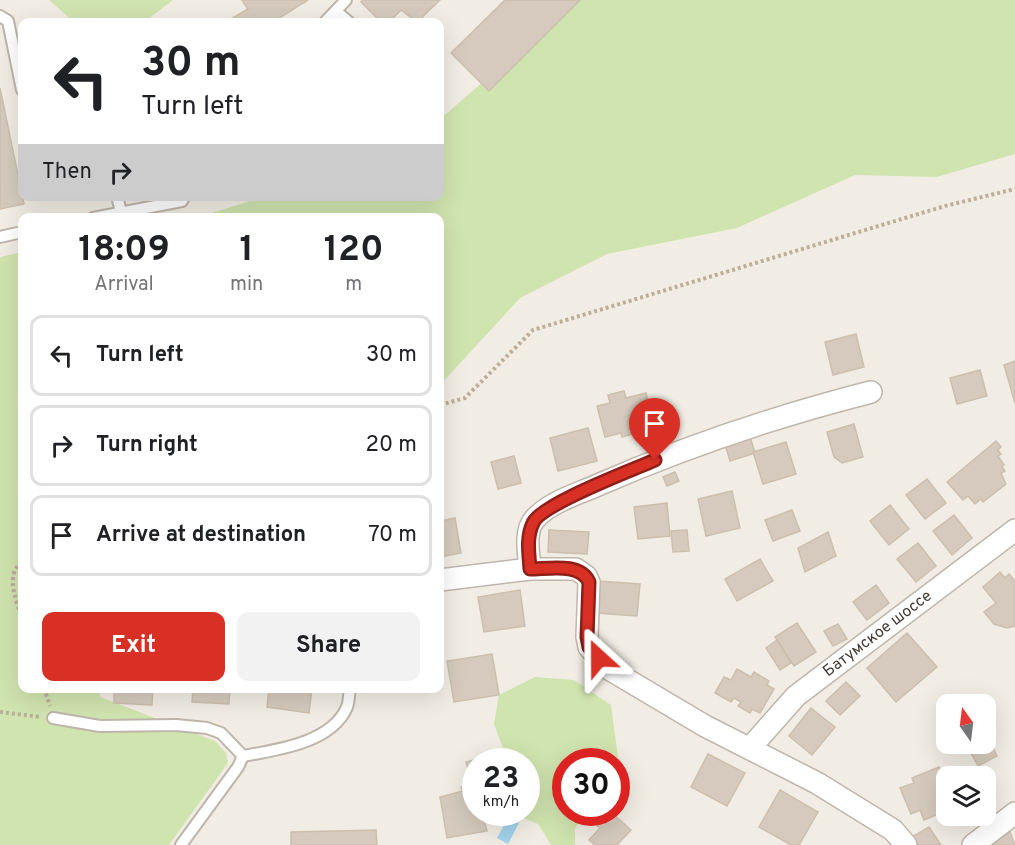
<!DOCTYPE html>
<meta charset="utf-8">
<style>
:root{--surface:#fff;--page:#f2f2f2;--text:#202124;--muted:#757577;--line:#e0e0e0;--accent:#d93025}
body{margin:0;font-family:Overpass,sans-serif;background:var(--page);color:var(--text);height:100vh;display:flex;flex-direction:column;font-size:22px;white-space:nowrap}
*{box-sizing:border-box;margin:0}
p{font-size:20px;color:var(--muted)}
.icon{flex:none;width:33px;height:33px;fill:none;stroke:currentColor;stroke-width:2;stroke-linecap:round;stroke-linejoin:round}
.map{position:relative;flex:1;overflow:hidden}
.details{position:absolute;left:18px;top:213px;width:426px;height:480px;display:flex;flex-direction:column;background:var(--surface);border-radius:12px;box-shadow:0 6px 24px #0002}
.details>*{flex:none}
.top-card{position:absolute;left:18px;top:18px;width:426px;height:183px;border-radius:12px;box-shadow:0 6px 24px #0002;background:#fff;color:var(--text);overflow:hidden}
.needle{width:39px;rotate:346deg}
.buttons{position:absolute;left:936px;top:694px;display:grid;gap:12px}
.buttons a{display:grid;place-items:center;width:60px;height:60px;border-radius:12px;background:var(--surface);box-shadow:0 6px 24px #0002;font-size:30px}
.speed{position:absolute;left:462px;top:748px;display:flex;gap:12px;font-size:30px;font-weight:700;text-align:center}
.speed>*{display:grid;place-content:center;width:78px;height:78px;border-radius:50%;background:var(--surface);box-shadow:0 6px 24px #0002;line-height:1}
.speed small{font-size:15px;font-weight:400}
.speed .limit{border:9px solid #d22;background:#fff;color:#111}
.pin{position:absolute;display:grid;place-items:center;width:51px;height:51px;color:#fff;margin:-62px -26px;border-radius:50% 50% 50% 0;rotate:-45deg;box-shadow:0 0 6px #0007}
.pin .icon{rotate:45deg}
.me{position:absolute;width:66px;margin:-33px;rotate:336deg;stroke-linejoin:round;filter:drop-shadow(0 0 4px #0008)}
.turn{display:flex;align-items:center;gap:21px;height:126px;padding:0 24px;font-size:27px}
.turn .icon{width:78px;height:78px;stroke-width:2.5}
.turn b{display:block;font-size:42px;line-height:51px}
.then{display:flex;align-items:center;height:57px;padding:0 24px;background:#0003;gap:12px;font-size:22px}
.eta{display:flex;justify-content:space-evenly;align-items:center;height:102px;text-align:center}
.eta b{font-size:36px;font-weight:700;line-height:42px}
.primary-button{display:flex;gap:12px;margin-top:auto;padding:12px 24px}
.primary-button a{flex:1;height:69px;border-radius:12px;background:var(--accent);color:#fff;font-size:24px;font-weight:700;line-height:69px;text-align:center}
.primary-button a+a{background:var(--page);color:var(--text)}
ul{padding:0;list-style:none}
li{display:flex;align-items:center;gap:18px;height:81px;margin:0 12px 9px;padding:0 12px;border:3px solid var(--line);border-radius:12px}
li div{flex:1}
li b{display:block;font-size:22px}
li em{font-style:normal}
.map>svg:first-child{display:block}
.green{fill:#d0e4af}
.water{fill:#a3d3ec}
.building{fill:#d5cabd;stroke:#cdbfae;stroke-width:1.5}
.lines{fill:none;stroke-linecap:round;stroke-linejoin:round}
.service-casing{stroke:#bfb6ab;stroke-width:14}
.minor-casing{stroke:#bfb6ab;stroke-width:24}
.path{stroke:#bdae99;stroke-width:4;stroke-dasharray:3 3;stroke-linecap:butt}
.service{stroke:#fff;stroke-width:10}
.minor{stroke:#fff;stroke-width:21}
.route-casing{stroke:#8d1f18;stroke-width:15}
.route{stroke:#d93025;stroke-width:10}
.labels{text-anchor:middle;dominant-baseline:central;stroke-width:6;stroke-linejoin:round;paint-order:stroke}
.street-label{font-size:16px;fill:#433c35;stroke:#fff}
</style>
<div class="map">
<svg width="1015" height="845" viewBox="0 0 1015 845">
<rect width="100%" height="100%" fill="#f1ede4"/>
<g class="green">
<path d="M49,0h124l-29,22h-70z"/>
<path d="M578,0h437v154l-78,23 -82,-2 -118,53 -130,26 -87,44 -80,87v-167h-244l66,-21 178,-1v-77z"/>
<path d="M22,252v436l76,1 2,8 115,44 11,12 2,10 -59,82h-169v-588z"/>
<path d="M535,677l39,3 37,25 7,52 -3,5h-49v51h19l-10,16v16h-24l-13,-21 -27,-11h15v-51h-26l5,-8 -11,-30 5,-29z"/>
</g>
<path class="water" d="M508,818l11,5 -11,21 -11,-6z"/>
<g class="building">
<path d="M242,0h66l-35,22h-47l22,-13z"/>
<path d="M363,0h77l-23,22 -16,-12 -12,12h-8l-20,-20z"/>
<path d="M505,0h75l-91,91 -38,-38z"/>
<path d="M0,88l24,116 -24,5z"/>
<path d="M856,334l8,33 -31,8 -8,-33z"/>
<path d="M1015,361v42l-11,-38z"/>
<path d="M980,370l7,26 -30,8 -7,-26z"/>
<path d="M624,391l2,7 20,-5 8,31 -19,5 1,4 -14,4 -1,-4 -16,4 -8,-31 13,-3 -2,-8z"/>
<path d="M854,424l9,33 -21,6 -8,-6 -7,-25z"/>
<path d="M588,428l9,33 -39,10 -8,-33z"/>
<path d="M748,430l7,23 -25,8 -7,-23z"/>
<path d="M996,441l5,6 -3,3 3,4 -3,2 6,9 -2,2 3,4 -4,2 5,11 -23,18 -2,-3 -6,5 -7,-8 -5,4 -16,-18z"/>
<path d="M786,442l10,32 -33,10 -10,-32z"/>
<path d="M514,456l7,27 -23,6 -7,-27z"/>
<path d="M675,472l4,9 -12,5 -4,-9z"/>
<path d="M927,479l19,24 -21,16 -19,-24z"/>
<path d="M732,491l8,37 -34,8 -8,-37z"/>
<path d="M667,503l3,33 -32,3 -4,-32z"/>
<path d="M890,505l19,24 -20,16 -19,-24z"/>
<path d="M792,510l8,21 -27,10 -8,-21z"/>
<path d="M954,515l18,23 -20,17 -19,-24z"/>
<path d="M455,518l6,35 -21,4v-36z"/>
<path d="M549,530l40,2 -2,22 -39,-2z"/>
<path d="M687,530l2,21 -16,1 -2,-21z"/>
<path d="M828,532l8,24 -31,16 -7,-24z"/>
<path d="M918,543l18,23 -20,16 -19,-23z"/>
<path d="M760,559l13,22 -36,20 -12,-22z"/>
<path d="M1000,572l5,6 4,-4 6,7v45l-8,2 -13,-4 -10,-12 12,-9 -13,-16z"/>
<path d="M598,581l42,3 -3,32 -42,-3z"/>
<path d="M876,585l13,18 -22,17 -14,-18z"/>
<path d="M520,590l5,36 -41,6 -6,-35z"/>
<path d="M797,623l19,29 -22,14 -19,-29z"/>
<path d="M838,624l9,15 -14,7 -9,-15z"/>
<path d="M907,633l30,34 -41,35 -29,-34z"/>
<path d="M777,640l14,23 -11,7 -14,-22z"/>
<path d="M492,654l7,41 -45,7 -7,-41z"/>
<path d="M737,669l14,8 3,-5 15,9 -2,4 7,4 -14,24 -8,-4 -2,4 -12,-7 3,-4 -7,-4 -3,4 -16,-9 9,-16 7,3z"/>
<path d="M846,682l14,14 -20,19 -14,-14z"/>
<path d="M114,688h39l-1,17 -38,-2z"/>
<path d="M193,688h37l-1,16 -37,-2z"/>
<path d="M269,688h43l-3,25 -42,-6z"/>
<path d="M811,708l24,19 -23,28 -23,-19z"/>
<path d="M986,734l11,22 -19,10 -12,-22h20z"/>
<path d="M708,754l37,19 -18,33 -36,-19z"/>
<path d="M481,758l1,4h-6v24l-4,-2 -6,-22z"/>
<path d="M939,767l7,19v25l-22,9 -4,-10 -9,4 -11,-26 14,-5 -2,-5z"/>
<path d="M475,783l1,30h6l5,18 -40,7 -7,-41 23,-6 -2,-4z"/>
<path d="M780,790l38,22 -19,33h-8l-32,-18z"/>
<path d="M603,813h9l19,17 -14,15h-22l-6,-5 11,-12 -6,-5z"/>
<path d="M929,827l12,18h-24l-5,-8z"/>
<path d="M376,830l1,15h-86v-13z"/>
<path d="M1010,832l5,13h-26z"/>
</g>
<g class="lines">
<g class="service-casing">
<g id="service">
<path d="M336,11l13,11"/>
<path d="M0,16l8,5 14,69"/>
<path d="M325,22l21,-22"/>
<path d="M117,196l4,16"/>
<path d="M93,218l89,-17 3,-5"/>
<path d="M0,237l22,-5"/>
<path d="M53,718l47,8 76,-1 31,3 14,5 22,23 -5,11 -57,78"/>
<path d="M243,756c33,-6 89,-13 104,-49 2,-5 2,-13 3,-19"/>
</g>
</g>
<g class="minor-casing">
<g id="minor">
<path d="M530,569c-1,-15 -6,-37 4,-49 15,-18 44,-26 64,-35 89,-39 179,-69 273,-93"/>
<path d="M440,580l90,-11h46l10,7 3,6 -2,55 2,10 20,22 96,57 112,57 76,47 13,15"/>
<path id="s1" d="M750,748l46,-52 219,-166"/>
<path d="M973,845l42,-32"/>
</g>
</g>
<g class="path">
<path d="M440,405l25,-7 68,-68 412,-124 70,-17"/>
<path d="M22,562c-18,13 -5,40 0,56"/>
<path d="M44,688l6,18"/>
<path d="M0,712l41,5"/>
</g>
<use href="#service" class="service"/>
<use href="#minor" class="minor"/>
</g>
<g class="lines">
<g class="route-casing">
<path id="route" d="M599,658l-10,-11 -2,-10 2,-55c-9,-20 -41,-13 -59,-13 -1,-16 -4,-31 3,-46 8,-19 100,-53 122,-63"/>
</g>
<use href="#route" class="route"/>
</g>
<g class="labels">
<g class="street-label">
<text stroke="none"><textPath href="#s1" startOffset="172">Батумское шоссе</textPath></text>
</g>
</g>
</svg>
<div class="buttons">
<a><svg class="needle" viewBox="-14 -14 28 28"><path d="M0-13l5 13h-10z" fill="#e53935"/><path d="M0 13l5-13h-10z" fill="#757577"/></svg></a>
<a><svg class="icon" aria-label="layers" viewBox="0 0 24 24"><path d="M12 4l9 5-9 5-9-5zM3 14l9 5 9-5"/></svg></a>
</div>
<div class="speed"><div>23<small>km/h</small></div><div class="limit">30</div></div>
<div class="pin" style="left:655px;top:460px;background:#d93025"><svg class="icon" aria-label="arrive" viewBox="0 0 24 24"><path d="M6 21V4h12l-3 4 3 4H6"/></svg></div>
<svg class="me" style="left:599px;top:658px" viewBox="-20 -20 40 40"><path d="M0-17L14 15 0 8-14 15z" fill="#d93025" stroke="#fff" stroke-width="4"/></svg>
<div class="top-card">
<div class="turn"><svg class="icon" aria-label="left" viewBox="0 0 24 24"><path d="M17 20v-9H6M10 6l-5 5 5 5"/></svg><div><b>30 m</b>Turn left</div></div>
<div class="then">Then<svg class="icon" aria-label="right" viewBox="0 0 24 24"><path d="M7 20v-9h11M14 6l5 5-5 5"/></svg></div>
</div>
<section class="details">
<div class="eta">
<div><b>18:09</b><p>Arrival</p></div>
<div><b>1</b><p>min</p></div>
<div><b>120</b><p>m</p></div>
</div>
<ul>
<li><svg class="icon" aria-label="left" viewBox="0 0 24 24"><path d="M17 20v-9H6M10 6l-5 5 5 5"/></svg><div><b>Turn left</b></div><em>30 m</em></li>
<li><svg class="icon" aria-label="right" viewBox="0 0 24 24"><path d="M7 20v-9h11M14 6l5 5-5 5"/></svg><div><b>Turn right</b></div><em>20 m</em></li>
<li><svg class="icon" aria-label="arrive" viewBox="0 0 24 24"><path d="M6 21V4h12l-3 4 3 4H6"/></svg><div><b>Arrive at destination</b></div><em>70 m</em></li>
</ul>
<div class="primary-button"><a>Exit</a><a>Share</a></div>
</section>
</div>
